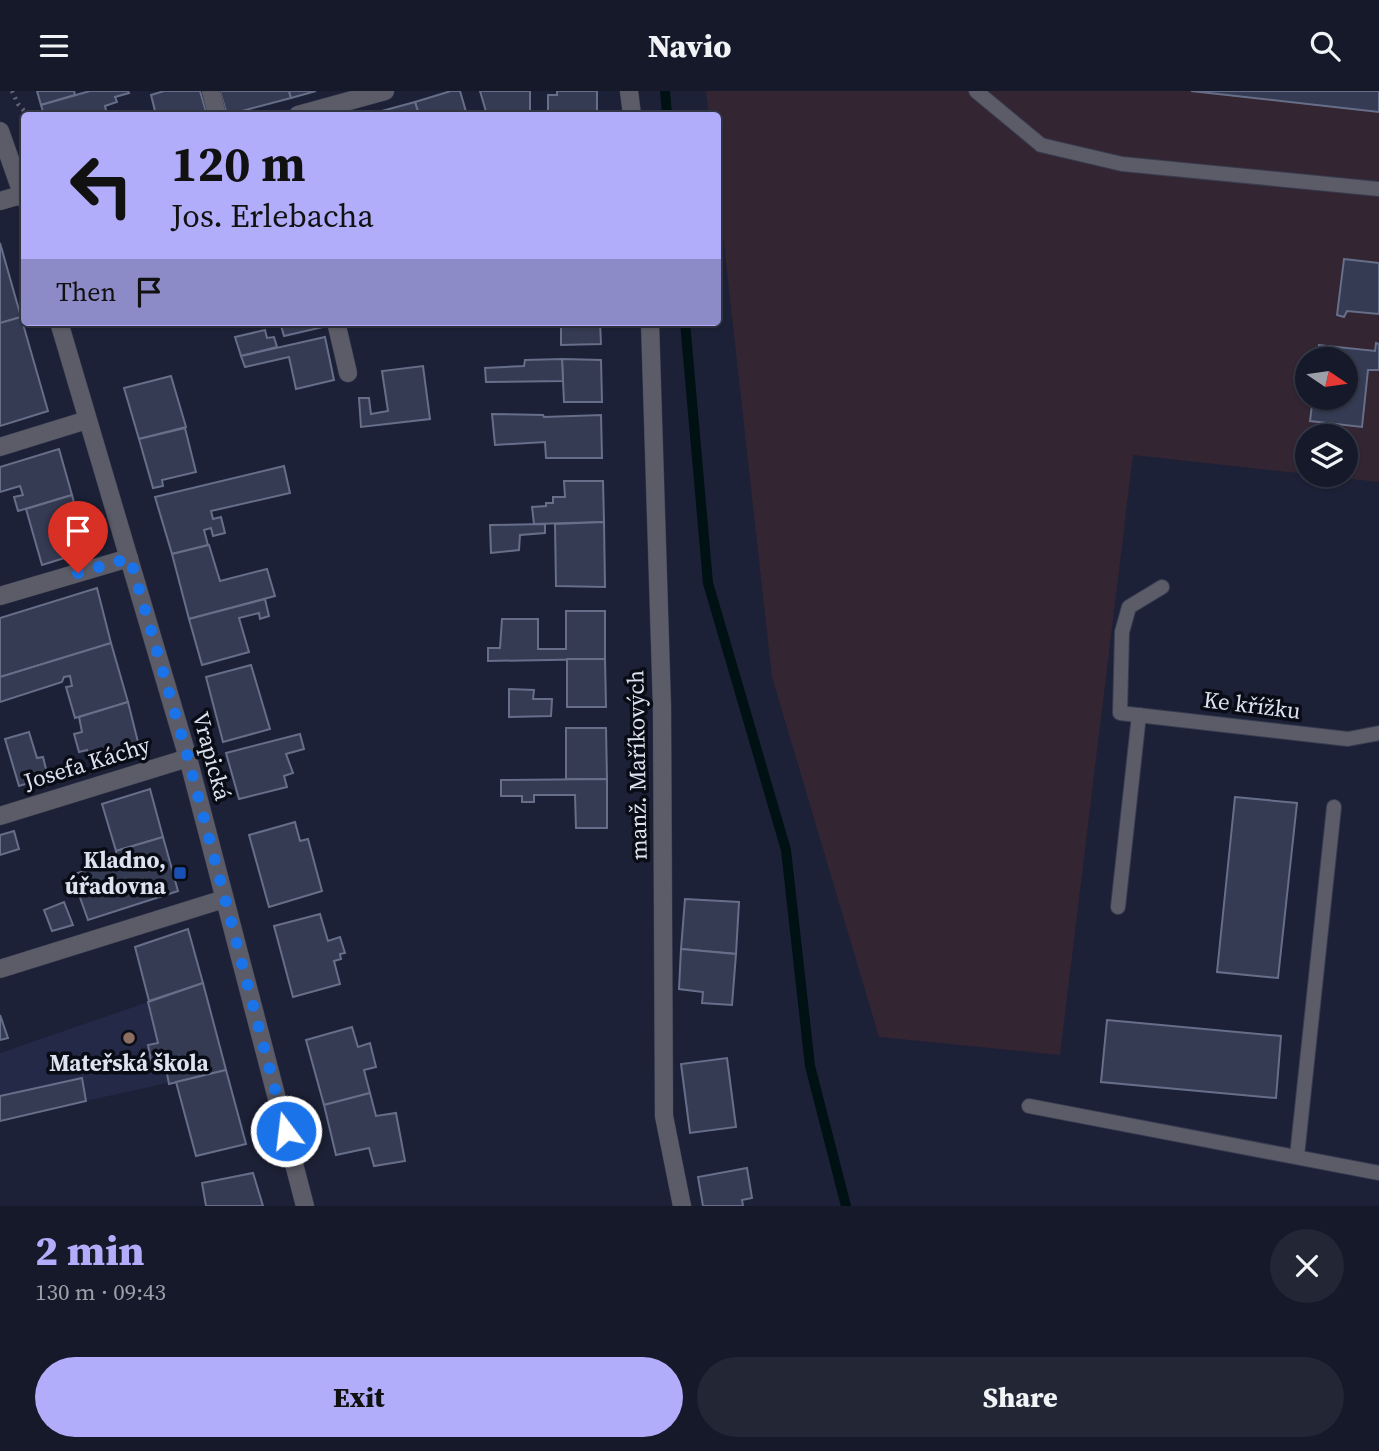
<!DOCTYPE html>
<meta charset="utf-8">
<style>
:root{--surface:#151929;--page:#222635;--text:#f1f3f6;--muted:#9da0a8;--line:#343846;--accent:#b1adfa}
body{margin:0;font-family:"Source Serif 4",serif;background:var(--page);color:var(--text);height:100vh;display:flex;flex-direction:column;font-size:26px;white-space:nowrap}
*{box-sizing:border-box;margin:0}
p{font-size:23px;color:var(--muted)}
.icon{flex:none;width:38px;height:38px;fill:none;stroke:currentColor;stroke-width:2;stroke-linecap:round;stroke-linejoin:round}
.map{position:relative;height:1115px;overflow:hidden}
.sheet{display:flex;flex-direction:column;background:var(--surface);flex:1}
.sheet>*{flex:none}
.banner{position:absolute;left:21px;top:21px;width:700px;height:214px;border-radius:7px;box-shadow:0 2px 5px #0004,0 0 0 2px var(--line);background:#b1adfa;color:#111;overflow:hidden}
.needle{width:46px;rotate:103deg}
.tools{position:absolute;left:1295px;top:256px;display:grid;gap:14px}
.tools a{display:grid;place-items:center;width:63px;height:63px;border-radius:50%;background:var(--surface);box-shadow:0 2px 5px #0004,0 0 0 2px var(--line);font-size:35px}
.pin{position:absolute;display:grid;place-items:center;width:60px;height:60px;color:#fff;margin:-72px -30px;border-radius:50% 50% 50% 0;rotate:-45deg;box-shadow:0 0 7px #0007}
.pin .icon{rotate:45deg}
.me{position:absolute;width:77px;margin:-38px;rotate:345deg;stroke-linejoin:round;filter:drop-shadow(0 0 5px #0008)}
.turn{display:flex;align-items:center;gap:24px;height:147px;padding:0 35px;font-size:32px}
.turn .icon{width:91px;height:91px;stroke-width:2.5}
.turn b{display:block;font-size:49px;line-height:60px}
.then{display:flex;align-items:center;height:66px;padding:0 35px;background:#0003;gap:14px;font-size:26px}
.round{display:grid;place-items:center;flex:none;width:74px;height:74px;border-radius:37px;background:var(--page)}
.headline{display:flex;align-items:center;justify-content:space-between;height:119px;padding:0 35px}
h1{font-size:42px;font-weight:800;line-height:52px;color:var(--accent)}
.action{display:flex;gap:14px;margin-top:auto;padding:14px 35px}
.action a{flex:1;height:80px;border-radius:42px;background:var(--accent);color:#111;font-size:28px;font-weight:800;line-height:80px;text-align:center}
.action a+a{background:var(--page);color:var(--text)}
header{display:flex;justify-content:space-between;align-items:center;height:91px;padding:0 35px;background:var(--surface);font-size:32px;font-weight:800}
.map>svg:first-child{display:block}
.industrial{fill:#332531;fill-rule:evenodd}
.built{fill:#232946}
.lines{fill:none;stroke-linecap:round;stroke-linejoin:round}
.stream{stroke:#001113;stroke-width:10}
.building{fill:#353b53;stroke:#676e89;stroke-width:2}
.service-casing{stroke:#373c51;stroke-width:16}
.minor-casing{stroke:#373c51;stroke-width:19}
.path{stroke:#61667a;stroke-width:4.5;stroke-dasharray:2 5;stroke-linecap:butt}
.service{stroke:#5c5c68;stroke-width:14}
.minor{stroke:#5c5c68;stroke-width:18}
.route{stroke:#1a73e8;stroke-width:12;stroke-dasharray:0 21.6}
.transit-dot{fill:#1a4fb4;stroke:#090c15;stroke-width:2.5}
.education-dot{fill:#8d6e63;stroke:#090c15;stroke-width:2.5}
.labels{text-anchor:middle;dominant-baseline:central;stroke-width:7;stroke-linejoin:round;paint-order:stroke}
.street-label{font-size:23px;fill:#dde2f1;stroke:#090c15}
.poi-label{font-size:23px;font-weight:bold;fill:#dde2f1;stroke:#090c15;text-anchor:end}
</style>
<header><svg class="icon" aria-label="menu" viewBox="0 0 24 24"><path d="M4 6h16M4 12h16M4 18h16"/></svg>Navio<svg class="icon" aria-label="search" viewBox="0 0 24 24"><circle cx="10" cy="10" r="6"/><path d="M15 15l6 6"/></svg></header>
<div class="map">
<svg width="1379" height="1115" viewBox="0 0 1379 1115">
<rect width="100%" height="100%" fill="#1c2137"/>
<path class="industrial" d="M706,0h673v391l-246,-27 -73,600 -181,-18 -107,-360 -54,-487v-75h-9zM1307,268h39v38h-39zM1307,345h39v38h-39z"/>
<path class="built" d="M203,892l23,87 -226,50v-67z"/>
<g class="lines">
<g class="stream">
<path d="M665,0l2,24"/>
<path d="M685,231l23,261 78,267 24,216 36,140"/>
</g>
</g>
<g class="building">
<path d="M37,0h37l1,4 -34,10z"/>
<path d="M90,0h38l1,2 -14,4 2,5 -12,4 2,9h-63l-3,-10z"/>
<path d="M164,0h36l7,24h-51l-5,-20z"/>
<path d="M220,0h69l2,7 -64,17z"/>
<path d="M289,0h27l-25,7z"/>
<path d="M451,0h9l7,24h-48l-4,-13z"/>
<path d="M480,0h50v24h-43z"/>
<path d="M557,0h40v22l-49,2v-20h9z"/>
<path d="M1191,0h188v21z"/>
<path d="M415,11l4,13h-52z"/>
<path d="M0,152l21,74 -21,6z"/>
<path d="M1344,168l35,4v51l-32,-3 -3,6 -7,-2z"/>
<path d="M21,226l27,94 -48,15v-103z"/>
<path d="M280,231h42l1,5 -39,9z"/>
<path d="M561,231h39l1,22 -40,1z"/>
<path d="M265,239l2,8 7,-1 3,10 -36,9 -6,-19z"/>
<path d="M325,246l9,43 -38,9 -7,-32 -44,10 -4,-11z"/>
<path d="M1376,252l3,1v26h-11l-6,57 -52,-6 3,-24h33v-38h-28l1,-14 56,6z"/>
<path d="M562,268l39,1 1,42h-38z"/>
<path d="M562,268l1,22 -77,1 -1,-14 39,-2 1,-6z"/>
<path d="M423,275l7,53 -69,8 -2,-29h10l2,16 17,-3 -6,-40z"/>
<path d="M171,285l15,51 -47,12 -15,-51z"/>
<path d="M492,323l51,1 1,2 57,-2 1,43h-56l-1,-16 -50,3z"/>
<path d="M185,337l11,44 -34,8 1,6 -10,2 -14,-49z"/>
<path d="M59,358l13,46 -54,16 -4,-14 9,-2 -3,-9 -20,6v-25z"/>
<path d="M284,375l6,27 -79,18 2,8 8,-2 4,16 -12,3 -2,-8 -7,2 4,15 -36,9 -17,-57z"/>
<path d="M564,390h39l1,41 -70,2 -2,-17 14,-1v-3h7v-6h12z"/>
<path d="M72,404l15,56 -45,14 -16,-56z"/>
<path d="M604,431l1,65 -49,-1 -1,-62z"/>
<path d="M545,433v9l-25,2 -1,15 -28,3 -1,-28z"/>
<path d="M209,454l11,36 47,-12 8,27 -86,23 -17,-65z"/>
<path d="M97,497l14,55 -111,34v-59z"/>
<path d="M265,508l4,17 -9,3 -1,-6 -20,5 10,34 -47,13 -13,-46z"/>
<path d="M566,520h39v48l-117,2v-13h12l2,-29h36v30h28z"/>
<path d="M111,552l17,59 -53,16 -9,-31 6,-1 -2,-10 -6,1 -2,5 -62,20v-25z"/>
<path d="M567,568h38l1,48h-39z"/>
<path d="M251,574l19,64 -47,13 -17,-65z"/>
<path d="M509,598l25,1 -1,9h19l-1,17 -42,1z"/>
<path d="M128,611l12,48 -49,15 -4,-15 -8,2 -5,-18 8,-2 -3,-15z"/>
<path d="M566,637h40l1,51h-41z"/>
<path d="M29,641l8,26 6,-1 5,20 -29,9 -14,-47z"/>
<path d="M300,643l4,15 -18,5 7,19 -9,3 3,11 -48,12 -13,-46z"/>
<path d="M607,688v49h-31l-1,-33h-41v7h-12v-6h-21v-16z"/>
<path d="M150,698l13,48 -47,14 -14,-47z"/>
<path d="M1235,706l62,6 -19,175 -61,-6z"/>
<path d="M295,731l5,19 8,-2 14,52 -53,16 -20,-72z"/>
<path d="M14,740l5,18 -19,6v-20z"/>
<path d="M163,746l15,54 -90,29 -16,-45 45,-15 -1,-9z"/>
<path d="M685,808l54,3 -3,52 -55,-5z"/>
<path d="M64,811l9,23 -21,6 -8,-21z"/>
<path d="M320,823l8,27 12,-4 5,16 -5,1 1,5 -7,2 6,23 -47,13 -19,-71z"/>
<path d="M188,838l15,54 -54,18 -14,-54z"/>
<path d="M681,858l55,5 -4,51 -30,-2 1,-11 -24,-3z"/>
<path d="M203,892l23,87 -57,14 -3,-15 -13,2 -5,-26 10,-2 -10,-41z"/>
<path d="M0,924l8,23 -8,2z"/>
<path d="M1107,929l174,16 -5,62 -175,-16z"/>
<path d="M352,936l6,20 12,-4 6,24 -12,3 6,23 -46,12 -18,-65z"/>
<path d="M727,967l9,69 -46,6 -9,-69z"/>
<path d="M226,979l20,74 -50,12 -20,-74z"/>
<path d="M82,987l4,23 -86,20v-25z"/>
<path d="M370,1002l6,23 20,-3 9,48 -31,5 -5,-18 -33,7 -12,-50z"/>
<path d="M747,1077l5,30 -10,2 1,6h-40l-5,-29z"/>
<path d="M253,1082l10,33h-57l-4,-23z"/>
</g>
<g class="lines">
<g class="service-casing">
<g id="service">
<path d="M976,0l65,54 81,19 257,25"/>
<path d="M1162,496l-33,20 -7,25 -2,81 228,26 31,-6"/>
<path d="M1118,816l21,-192"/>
<path d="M1029,1015l350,67"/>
<path d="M1297,1065l37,-349"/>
</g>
</g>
<g class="minor-casing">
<g id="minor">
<path d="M211,0l6,24"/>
<path d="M629,0l3,24"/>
<path d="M298,24l87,-24"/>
<path d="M0,40l24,68"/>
<path d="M0,110l24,-7"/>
<path d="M59,231l129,436 117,448"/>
<path d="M336,231l12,51"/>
<path d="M650,231l12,385 2,409 18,90"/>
<path d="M0,356l87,-27"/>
<path d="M0,505l129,-38"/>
<path d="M0,725l188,-58"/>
<path d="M0,878l224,-70"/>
</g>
</g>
<path class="path" d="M12,0l6,13 10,11"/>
<use href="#service" class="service"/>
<use href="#minor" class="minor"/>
</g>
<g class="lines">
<path class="route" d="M78,482l52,-15 58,200 98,373"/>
</g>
<rect class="transit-dot" x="173" y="775" width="14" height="14" rx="3.5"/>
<circle class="education-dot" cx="129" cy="947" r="7"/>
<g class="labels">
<g class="street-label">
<text transform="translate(1252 614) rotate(7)">Ke křížku</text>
<text transform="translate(212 665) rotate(75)">Vrapická</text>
<text transform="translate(87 672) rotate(-17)">Josefa Káchy</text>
<text transform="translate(637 674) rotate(-91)">manž. Maříkových</text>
</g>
<g class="poi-label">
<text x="166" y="769">Kladno,<tspan x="166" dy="26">úřadovna</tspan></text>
<text x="129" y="972" text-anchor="middle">Mateřská škola</text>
</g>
</g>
</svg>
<div class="tools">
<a><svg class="needle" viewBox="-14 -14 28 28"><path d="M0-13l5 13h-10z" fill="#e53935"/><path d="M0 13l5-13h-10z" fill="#9da0a8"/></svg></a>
<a><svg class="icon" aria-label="layers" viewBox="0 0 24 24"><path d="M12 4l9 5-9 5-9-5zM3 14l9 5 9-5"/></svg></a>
</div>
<div class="pin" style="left:78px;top:482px;background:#d93025"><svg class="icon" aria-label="arrive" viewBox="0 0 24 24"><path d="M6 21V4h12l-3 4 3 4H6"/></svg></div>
<svg class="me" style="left:286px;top:1040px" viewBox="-20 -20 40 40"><circle r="17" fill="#1a73e8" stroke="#fff" stroke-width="3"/><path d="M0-11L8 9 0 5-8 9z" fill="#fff"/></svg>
<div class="banner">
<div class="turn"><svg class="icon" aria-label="left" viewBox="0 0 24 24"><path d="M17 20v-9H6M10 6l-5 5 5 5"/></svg><div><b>120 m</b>Jos. Erlebacha</div></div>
<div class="then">Then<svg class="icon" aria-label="arrive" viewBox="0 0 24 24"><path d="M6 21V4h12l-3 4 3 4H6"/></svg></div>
</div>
</div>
<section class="sheet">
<div class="headline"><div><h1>2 min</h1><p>130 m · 09:43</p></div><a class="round"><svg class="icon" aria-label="close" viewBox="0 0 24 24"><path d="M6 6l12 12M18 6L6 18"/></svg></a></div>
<div class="action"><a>Exit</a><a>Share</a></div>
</section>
